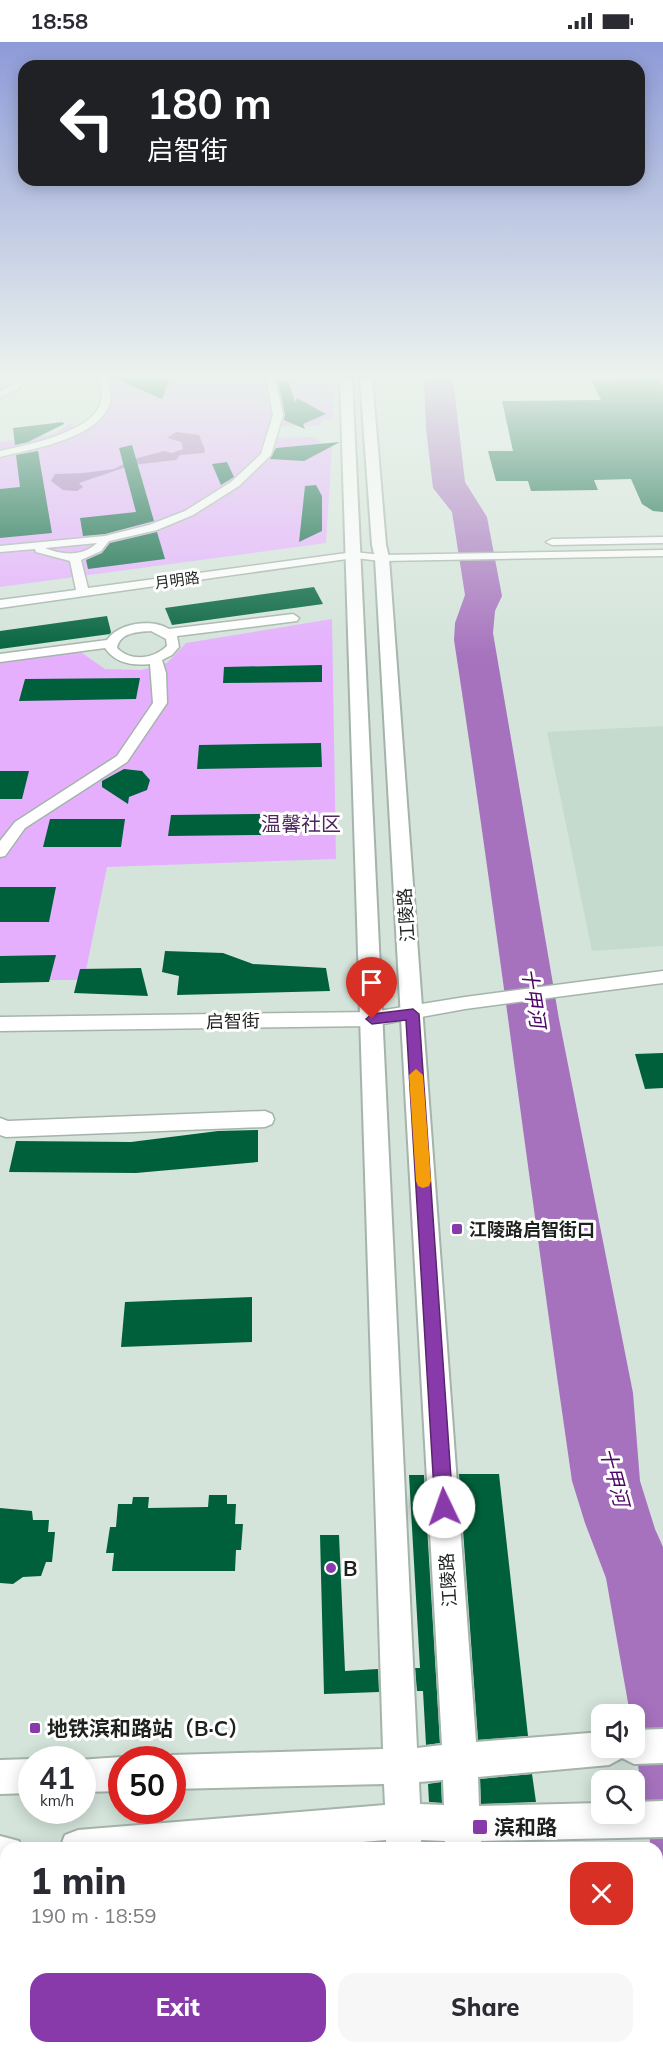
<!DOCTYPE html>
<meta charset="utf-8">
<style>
:root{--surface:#fff;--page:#f7f7f7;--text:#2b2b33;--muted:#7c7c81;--accent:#893aaa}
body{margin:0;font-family:Mulish,"Noto Sans SC",sans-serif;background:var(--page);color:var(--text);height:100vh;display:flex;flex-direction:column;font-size:22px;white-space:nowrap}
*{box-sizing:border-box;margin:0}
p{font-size:20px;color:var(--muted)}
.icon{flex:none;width:33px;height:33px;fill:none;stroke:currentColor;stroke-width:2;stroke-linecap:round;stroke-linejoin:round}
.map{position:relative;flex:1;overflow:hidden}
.sheet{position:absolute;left:0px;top:1800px;width:663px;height:212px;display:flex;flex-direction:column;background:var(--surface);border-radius:18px 18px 0 0;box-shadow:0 3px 15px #0003}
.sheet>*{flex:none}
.hud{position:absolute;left:18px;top:18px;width:627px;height:126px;border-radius:18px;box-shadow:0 3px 15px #0003;background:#202124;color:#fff;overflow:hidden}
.buttons{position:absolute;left:591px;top:1662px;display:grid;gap:12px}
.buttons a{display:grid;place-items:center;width:54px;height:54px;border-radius:12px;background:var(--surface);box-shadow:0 3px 15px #0003;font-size:30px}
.speed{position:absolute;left:18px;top:1704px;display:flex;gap:12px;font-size:30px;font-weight:700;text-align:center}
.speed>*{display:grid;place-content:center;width:78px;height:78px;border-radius:50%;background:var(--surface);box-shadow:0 3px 15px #0003;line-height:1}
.speed small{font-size:15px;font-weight:400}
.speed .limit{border:9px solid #d22;background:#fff;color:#111}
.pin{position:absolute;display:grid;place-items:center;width:51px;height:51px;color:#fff;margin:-62px -26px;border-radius:50% 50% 50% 0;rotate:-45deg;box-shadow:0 0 6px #0007}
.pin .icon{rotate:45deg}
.me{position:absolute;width:66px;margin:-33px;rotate:357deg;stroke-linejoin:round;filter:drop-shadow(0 0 4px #0008)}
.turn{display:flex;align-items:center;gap:21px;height:126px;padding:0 30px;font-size:27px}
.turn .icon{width:78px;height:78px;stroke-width:2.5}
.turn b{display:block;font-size:42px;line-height:51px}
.round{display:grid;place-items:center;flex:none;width:63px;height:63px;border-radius:18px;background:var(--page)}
.headline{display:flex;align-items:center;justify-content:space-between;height:102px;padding:0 30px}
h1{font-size:36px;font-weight:800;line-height:45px}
.button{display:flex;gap:12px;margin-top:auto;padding:12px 30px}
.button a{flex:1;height:69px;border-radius:18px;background:var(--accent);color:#fff;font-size:24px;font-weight:800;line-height:69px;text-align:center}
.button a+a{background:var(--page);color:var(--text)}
.status{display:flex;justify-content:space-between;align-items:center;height:42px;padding:0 30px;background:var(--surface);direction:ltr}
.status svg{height:16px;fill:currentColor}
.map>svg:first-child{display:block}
.built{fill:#c4dbcd}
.green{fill:#e5affe}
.water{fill:#a672be}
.building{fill:#00603c}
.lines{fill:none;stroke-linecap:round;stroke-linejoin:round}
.minor-casing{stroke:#a5b4ab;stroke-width:3}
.major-casing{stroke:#a5b4ab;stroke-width:4}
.minor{fill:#fff;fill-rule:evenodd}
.major{fill:#fff;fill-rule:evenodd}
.route{fill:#893aaa;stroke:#59266e;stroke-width:1.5}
.slow{fill:#f59e0b}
.poi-dot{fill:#893aaa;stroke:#fff;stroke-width:2}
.labels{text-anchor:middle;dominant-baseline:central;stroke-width:6;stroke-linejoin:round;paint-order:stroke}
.far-street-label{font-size:15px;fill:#1d221f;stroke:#fff}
.street-label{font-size:18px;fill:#1d221f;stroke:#fff}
.poi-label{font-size:18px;font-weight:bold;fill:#1d221f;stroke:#fff;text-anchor:start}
.neighbourhood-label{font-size:20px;fill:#4d275d;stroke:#fff}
.water-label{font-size:20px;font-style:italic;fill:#4e0466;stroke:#fff}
.near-poi-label{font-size:21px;font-weight:bold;fill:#1d221f;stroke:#fff;text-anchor:start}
</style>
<div class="status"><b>18:58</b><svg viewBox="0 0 49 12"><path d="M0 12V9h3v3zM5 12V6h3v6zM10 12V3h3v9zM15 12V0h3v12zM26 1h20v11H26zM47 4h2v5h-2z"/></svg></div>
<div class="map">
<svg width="663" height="2011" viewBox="0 0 663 2011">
<rect width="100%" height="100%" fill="#d4e4da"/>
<path class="built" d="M663,684v220l-71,5 -45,-219z"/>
<g class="green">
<path d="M103,336h232l-2,41 -9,1 -6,6h-43l-3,12 42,-1 9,7 9,2 -6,97 -326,44v-145l54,-8 17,-11 6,6c28,-17 30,-19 26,-51z"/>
<path d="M332,577l4,240 -229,8 -23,113h-84v-322l75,-10 30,21 37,1 25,-7 19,-20z"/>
</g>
<g class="water">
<path d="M424,336h29l12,104 22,35 15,79 -7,15 -2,22 66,386 74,374 7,88 15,48 8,18v379l-6,-37v-41h-6l-16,-102 -1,-32h-4l-24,-136 -21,-55 -13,-42c-41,-280 -75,-561 -118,-841l1,-17 10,-28 -13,-83 -19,-24 -7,-59z"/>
<path d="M176,390l23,3 6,15 -1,3 -24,2 -4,5 -44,5 -53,18 4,4 -6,4 -14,-1 -12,-9 4,-7 28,-1 31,-4 20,-10 30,-8 8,2 11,-4 -2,-7 -14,-4z"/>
</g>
<g class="building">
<path d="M114,336h56l-8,21z"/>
<path d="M659,336l4,8v126l-10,-1 -11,-7 -11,-25 -37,1 4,10 -67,1 -3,-10h-32l-8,-30h25l-11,-50 99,-1 -10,-21z"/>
<path d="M288,338l7,22 2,-4 29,16 -23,10 2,5 -21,-9 1,-5 -7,-34z"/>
<path d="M63,380l1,2 -36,18 -13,3 -2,-17z"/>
<path d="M340,400l-36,19 -34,-2 6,-11z"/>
<path d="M132,403l22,76 -49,13 -22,2 -3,-18 56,-6 -17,-64z"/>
<path d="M38,409l14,82 -52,5v-49l20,-2 -4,-32z"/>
<path d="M227,420l7,15 -13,8 -9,-21z"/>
<path d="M316,443l6,11v35l-23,11 6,-56z"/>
<path d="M157,490l8,27 -77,10 -2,-9 16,-7 8,-10z"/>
<path d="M314,545l9,17 -151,21 -7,-17z"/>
<path d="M107,574l4,16 -1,2 -110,15v-18z"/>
<path d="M322,623v17l-99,1 1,-16z"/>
<path d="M140,636l-4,21 -117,2 6,-22z"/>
<path d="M321,701l1,24 -125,2 2,-24z"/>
<path d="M124,727l18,2 8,9 -3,10 -18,7 -1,7 -26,-17v-6z"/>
<path d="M0,729h29l-7,28h-22z"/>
<path d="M262,772l-1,21 -93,1 3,-21z"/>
<path d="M50,777h75l-4,28h-78z"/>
<path d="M0,845h56l-7,35h-49z"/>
<path d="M165,909l58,2 30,11 73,4 4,23 -153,4 2,-19 -17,-4z"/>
<path d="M56,913l-7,27 -49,1v-27z"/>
<path d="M141,926l7,28 -74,-3 6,-24z"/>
<path d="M663,1011v35l-18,1 -10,-35z"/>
<path d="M258,1088v32l-122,11 -127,-1 7,-31 115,1 87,-11z"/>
<path d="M252,1255v45l-131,5 4,-45z"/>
<path d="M459,1432h40l29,262 -50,4z"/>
<path d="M409,1433h15l16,268 -14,2 -3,-54h-6l-2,-23h5z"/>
<path d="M209,1453h18v9h9l-1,20h8l-2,26h-5l-1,21h-123l2,-18h-8l4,-26h6l2,-23h14l1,-7h16l-1,11 60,-1z"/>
<path d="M0,1466l32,3 1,9h16l-1,12h7l-3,30h-6l-5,14 -18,1 -10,7 -13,-1z"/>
<path d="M320,1493h19l6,136 33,-2 1,23 -55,2z"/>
<path d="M532,1732l4,28 -55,2 -1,-25z"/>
<path d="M441,1740l1,21 -13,-1 -1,-18z"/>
<path d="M540,1800l1,6h-58v-5z"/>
</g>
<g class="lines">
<g class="minor-casing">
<g id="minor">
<path d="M17,336h9l-8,11 -18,9v-7l12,-6z"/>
<path d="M98,336h13l-3,2c1,7 4,16 2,23 -11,36 -79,46 -110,54v-6c26,-6 95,-19 101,-50 2,-7 -1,-16 -3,-23z"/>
<path d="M266,336h9l8,37 -12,40 -32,31 -46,29 -36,15 -48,11 -8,10 -20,9 7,28 266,-36 28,3 281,-5v6l-281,5 -28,-3 -354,50v-8l76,-10 -6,-29 -34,-9 -1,-3 -35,3v-6l105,-10 44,-11 36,-14 46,-29 30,-28 12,-39zM97,501c-14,14 -35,12 -52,5z"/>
<path d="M663,495v6l-111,2 -6,-3 6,-3z"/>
<path d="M293,572l6,4 -2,3 -120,15 2,11 -7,8 -10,5 4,13 1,30 -40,59 -102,66 -20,28 -5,1v-16l15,-19 102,-66 36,-53 -3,-39c-18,2 -35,-1 -45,-16l-105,14v-8l107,-14c11,-17 45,-22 62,-11zM151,589l15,8 1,7c-14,13 -36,16 -50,2 3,-16 21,-16 34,-17z"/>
<path d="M663,929v12l-198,26 -93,17 -372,5v-14l372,-5 93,-15z"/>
<path d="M265,1069l7,3 2,5 -2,5 -7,3 -259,10 -6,-2v-17l8,3z"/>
</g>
</g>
<g class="major-casing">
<g id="major">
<path d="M340,336h12l65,1370 25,-3 -67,-1187 -3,-13 -12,-167h12l14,167 3,13 87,1184 126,-10v16h32v-18l29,-1v34l-29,1 -12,-6 -13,7 -131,12 1,29 123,-3v11h32v-12l29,-1v36l-182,4v7h-36v-7l-24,-1 1,8h-36v-8l-94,8h-232l5,-13 13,-5 307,-25 -1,-21 -212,5v-29h-11l11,-5 211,-6zM443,1738l1,25 -24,-1 -1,-22z"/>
<path d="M122,1715l7,3h-7v31l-40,1v-32h-4z"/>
<path d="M32,1717l2,1h-2v33l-32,1v-34z"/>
<path d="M0,1794l19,5 2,7h-15v24h-6z"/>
<path d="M391,2006h39l1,5h-40z"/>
<path d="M456,2006h39l2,5h-40z"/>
</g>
</g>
<use href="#minor" class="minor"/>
<use href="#major" class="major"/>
</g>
<linearGradient id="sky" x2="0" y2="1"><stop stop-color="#8d9ad7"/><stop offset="0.54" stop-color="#ecf3ee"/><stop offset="1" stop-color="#ecf3ee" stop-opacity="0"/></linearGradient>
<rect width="663" height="617" fill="url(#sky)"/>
<path class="route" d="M413,967l6,5 34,493 -3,6 -6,3 -7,-3 -2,-6 -29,-487 -34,4 -6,-5 6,-5z"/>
<path class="slow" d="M416,1027l7,6 8,106 -2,5 -6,2 -5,-2 -2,-5 -7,-106z"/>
<g class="poi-dot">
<rect x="451" y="1181" width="12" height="12" rx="3"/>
<circle cx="331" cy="1526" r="6"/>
<rect x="29" y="1680" width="12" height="12" rx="3"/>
<rect x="472" y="1777" width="16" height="16" rx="3"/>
</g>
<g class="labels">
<g class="far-street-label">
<text transform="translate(177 538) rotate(-8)">月明路</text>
</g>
<g class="street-label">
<text transform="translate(406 873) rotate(-94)">江陵路</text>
<text transform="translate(233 979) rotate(-1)">启智街</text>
<text transform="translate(448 1538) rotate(-94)">江陵路</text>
</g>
<g class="poi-label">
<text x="469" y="1187">江陵路启智街口</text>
</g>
<g class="neighbourhood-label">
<text x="301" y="781">温馨社区</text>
</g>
<g class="water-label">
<text transform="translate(534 956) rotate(81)">十甲河</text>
<text transform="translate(615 1435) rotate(75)">十甲河</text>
</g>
<g class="near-poi-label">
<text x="343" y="1526">B</text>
<text x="47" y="1686">地铁滨和路站（B·C）</text>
<text x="494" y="1785">滨和路</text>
</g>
</g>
</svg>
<div class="buttons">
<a><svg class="icon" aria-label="sound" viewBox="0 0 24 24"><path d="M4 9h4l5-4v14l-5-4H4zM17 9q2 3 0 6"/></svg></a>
<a><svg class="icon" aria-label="search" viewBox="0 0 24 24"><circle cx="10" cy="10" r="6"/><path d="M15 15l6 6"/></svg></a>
</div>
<div class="speed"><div>41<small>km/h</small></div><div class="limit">50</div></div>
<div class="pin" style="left:372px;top:977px;background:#d93025"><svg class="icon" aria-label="arrive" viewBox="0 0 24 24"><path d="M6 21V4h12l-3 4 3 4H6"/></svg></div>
<svg class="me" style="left:444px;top:1465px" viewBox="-20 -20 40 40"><circle r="19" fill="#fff"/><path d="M0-13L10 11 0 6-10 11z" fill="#893aaa"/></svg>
<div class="hud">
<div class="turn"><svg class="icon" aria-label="left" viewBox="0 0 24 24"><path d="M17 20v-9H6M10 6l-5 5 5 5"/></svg><div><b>180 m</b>启智街</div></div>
</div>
<section class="sheet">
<div class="headline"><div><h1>1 min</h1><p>190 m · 18:59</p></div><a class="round" style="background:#d93025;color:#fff"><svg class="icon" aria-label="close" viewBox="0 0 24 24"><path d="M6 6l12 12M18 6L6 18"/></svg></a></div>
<div class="button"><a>Exit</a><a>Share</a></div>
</section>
</div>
